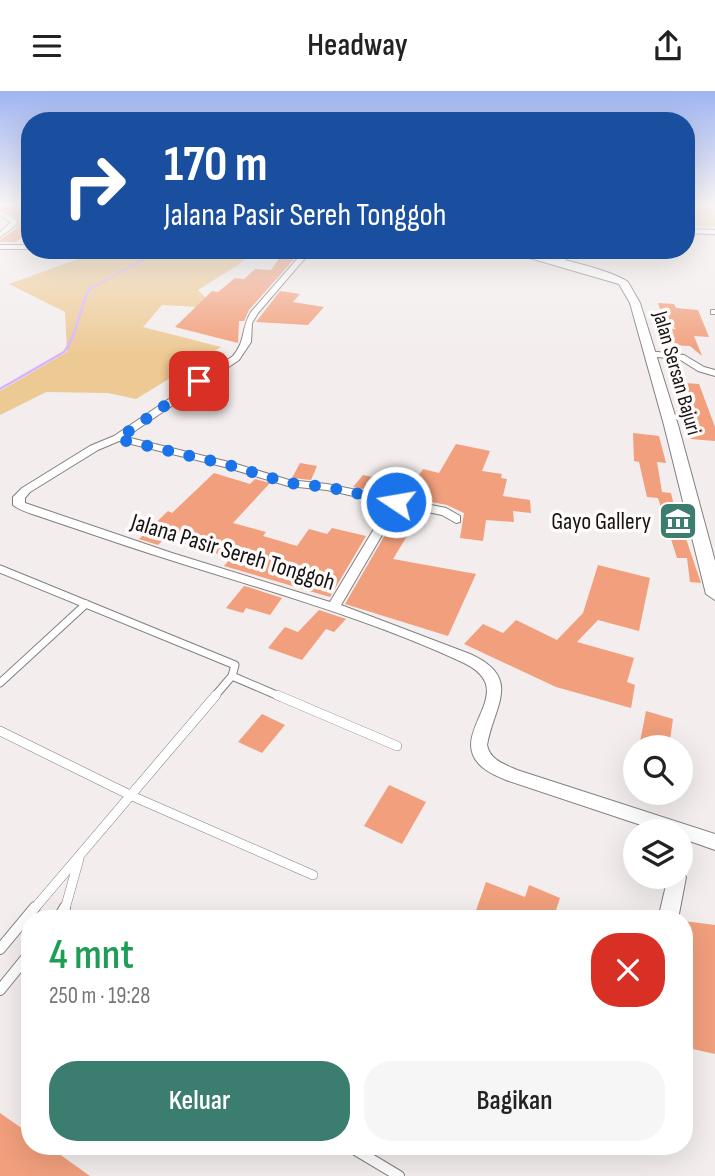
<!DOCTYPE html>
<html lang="id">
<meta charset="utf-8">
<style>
:root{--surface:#fff;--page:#f6f6f6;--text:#222;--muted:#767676;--accent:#3b7d6e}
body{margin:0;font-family:"Sofia Sans Condensed",sans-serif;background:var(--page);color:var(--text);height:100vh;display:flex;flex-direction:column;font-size:26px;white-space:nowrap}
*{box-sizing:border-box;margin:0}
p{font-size:23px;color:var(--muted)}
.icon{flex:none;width:38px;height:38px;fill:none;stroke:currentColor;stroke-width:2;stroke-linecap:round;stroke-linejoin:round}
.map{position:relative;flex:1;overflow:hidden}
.sheet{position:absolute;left:21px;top:819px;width:672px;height:245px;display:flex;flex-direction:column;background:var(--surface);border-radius:28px;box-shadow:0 7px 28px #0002}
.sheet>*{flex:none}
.top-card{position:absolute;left:21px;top:21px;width:674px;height:147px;border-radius:28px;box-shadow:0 7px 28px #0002;background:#1a4fa0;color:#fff;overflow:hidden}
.controls{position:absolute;left:623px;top:644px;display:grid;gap:14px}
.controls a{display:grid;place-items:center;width:70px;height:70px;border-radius:50%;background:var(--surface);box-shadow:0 7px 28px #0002;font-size:35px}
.pin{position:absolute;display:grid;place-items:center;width:60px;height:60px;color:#fff;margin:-30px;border-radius:14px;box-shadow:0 4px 10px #0006}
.me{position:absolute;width:77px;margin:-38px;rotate:282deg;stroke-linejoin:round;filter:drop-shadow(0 0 5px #0008)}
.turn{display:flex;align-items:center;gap:24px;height:147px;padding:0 28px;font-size:32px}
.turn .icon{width:91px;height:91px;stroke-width:2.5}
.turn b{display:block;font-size:49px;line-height:60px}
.round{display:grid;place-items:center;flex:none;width:74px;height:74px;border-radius:28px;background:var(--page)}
.head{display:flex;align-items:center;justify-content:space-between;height:119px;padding:0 28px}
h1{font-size:42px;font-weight:600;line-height:52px;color:#1e9e55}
.action{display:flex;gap:14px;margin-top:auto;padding:14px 28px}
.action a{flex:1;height:80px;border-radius:28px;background:var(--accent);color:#fff;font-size:28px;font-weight:600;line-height:80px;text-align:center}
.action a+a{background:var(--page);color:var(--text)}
header{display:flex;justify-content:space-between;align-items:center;height:91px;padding:0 28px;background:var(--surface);font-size:32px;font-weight:600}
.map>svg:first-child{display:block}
.green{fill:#edc994}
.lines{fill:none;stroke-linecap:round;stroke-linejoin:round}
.stream-far1{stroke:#d5b3ff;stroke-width:2}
.stream{stroke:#d5b3ff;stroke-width:2.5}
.building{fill:#f19f7c}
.lane-far2-casing{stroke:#847e7f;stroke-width:9}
.lane-far1-casing{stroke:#847e7f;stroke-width:10}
.lane-casing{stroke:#847e7f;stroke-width:12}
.street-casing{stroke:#847e7f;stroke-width:2}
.secondary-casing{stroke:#847e7f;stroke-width:2}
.lane-far2{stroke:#fff;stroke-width:7}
.lane-far1{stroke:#fff;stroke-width:9}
.lane{stroke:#fff;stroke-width:10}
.street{fill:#fff;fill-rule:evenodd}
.secondary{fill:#fff;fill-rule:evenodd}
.route{stroke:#1a73e8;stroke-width:12;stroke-dasharray:0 21.6}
.labels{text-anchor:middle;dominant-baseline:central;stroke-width:7;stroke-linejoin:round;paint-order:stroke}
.far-street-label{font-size:21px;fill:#151313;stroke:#fffbfb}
.poi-label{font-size:24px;fill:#151313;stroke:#fffbfb;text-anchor:end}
.street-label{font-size:24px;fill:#151313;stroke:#fffbfb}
</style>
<header><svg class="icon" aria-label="menu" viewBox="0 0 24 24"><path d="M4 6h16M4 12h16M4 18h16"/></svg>Headway<svg class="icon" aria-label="share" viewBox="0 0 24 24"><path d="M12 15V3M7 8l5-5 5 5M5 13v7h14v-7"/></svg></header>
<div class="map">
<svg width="715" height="1085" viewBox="0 0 715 1085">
<rect width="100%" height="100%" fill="#f3eded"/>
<g class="green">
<path d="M686,113l29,2v21l-29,-2z"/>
<path d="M103,159h151l-16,15 -40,25 18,18 -54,-3 -19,22 78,20 -85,52 -28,-6 -62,-1 -46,23v-24l67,-39 -2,-40 -56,-28z"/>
</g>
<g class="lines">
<g class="stream-far1">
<path d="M686,142l29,2"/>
<path d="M90,198l54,-30 10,-9"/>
</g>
<path class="stream" d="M0,298l64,-37c15,-19 14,-45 27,-65"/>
</g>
<g class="building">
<path d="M14,113l16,5v24l-15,9h-15v-2l17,-12 2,-8 -19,-13z"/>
<path d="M280,166l15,1 -46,52 -5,11h-5l-1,22 -63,-16 37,-36 6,1 17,-14 9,1 11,-10 16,1z"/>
<path d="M280,200l20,3 -7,8 31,5 -16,18 -52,-3z"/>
<path d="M658,212l16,1 2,4 22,2 11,27 -15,-1 8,20 -12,-10 -17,-1 -5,-16h8l-15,-16z"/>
<path d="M685,292l14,1 16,43v14l-24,-2 -17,-40 17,1z"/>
<path d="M633,342l26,3 7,27 -9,-1 5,30 9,1 5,21 8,1 3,12h-5l19,56 -11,-1 -3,-24h-10l-19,-60 -11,-1 -8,-35 -5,-1z"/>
<path d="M456,353l34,7 -8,20 20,3 -1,4 6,1 -4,17 27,4 1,13 -18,-2 1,11 -28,-2 -3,21 -23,-3 4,-25 -17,-8 -94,-18 10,-12 35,7 3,-4 5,2 5,-7 8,2 4,-6 16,4z"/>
<path d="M300,372l17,3 -6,14 -19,-2z"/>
<path d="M214,382l36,11 5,-5 15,4 -37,40 33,9 -3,4 34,10 12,-17 18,5 5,-6 34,8 -36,61 -106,-31 7,-8 -35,-11 -32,-8 -6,6 -19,-6 29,-28 4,2z"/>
<path d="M400,418l14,3 -10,18 6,1 -17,28 83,15 -28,62 -103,-32z"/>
<path d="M598,474l52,13 -11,53 -41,-11 -21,22 57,16 -7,24 8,3 -4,23 -75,-21 -92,-43 19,-20 20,9 13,-13 41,20 26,-27z"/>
<path d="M244,495l4,1 34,11 -12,17 -24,-7 -3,5 -17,-5z"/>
<path d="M319,519l27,9 -12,13 -8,-3 -24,31 -34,-12 17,-21 13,5z"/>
<path d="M646,620l27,8 -4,28h-30z"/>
<path d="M262,623l23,11 -23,28 -24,-11z"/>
<path d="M389,694l37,17 -24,42 -38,-18z"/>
<path d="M486,791l39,15 4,-12 31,13 -7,21h-80z"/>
<path d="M684,830l31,4v129l-31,-7z"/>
<path d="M0,1022l30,21v12h18l42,30h-90z"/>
</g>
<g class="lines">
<g class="lane-far2-casing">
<g id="lane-far2">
<path d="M0,478l235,96 -3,11 -18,21"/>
<path d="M232,585l49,21"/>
<path d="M0,592l86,-79"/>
</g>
</g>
<g class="lane-far1-casing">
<g id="lane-far1">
<path d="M277,604l120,51"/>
<path d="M0,640l132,65 181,79"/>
<path d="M34,818l182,-214"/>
<path d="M65,818l14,-50"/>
</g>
</g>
<g class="lane-casing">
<g id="lane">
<path d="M58,828l7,-12"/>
<path d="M0,858l35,-42"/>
<path d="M0,899l30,-37"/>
<path d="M349,1055l50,30"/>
</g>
</g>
<g class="street-casing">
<g id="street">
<path d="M0,119l17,11 -2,5 -15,11v-5l11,-10 -11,-7z"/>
<path d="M686,138l29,1v4l-29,-1z"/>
<rect x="0" y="154" width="30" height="4"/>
<path d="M305,159h7l-54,63 -6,10 -1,19 -12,18 -113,77 107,26 56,17 38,4 119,24 14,8v6l-4,1 -14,-8 -43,-9 -58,99 129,49c53,24 24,51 17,91 3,15 17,19 30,25l198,64v16l-34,-12v-7h-22l-153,-51c-9,-4 -20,-8 -27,-16 -31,-33 43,-73 -15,-101 -111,-52 -231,-81 -346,-120 -24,-8 -47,-16 -71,-24 -11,-4 -25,-7 -34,-14v-8l9,-9 68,-42 24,-10 119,-80c13,-15 8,-28 18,-44zM119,350l106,26 63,19 39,4 62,14 -59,98 -158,-49 -147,-50v-5l5,-6 68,-42z"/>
<path d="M559,159h6l1,15 -7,-2z"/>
<rect x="711" y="219" width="4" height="4"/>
<path d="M649,260l35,4 20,12 11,3v6l-17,-5 -19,-12 -33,-3v-4z"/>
<path d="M681,779l5,7 -8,42h-20l10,-42h13z"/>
</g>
</g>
<g class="secondary-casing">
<path id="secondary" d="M502,159c27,0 106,18 126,32l12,21 38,122 37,136v39l-9,-6 -42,-169 -34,-122 -11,-19z"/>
</g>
<use href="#lane-far2" class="lane-far2"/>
<use href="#lane-far1" class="lane-far1"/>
<use href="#lane" class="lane"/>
<use href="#street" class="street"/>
<use href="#secondary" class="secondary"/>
</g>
<linearGradient id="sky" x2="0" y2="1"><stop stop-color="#a0b4f1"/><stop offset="0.43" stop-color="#faf7f7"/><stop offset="1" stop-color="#faf7f7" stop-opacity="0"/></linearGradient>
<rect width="715" height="265" fill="url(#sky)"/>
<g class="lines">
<path class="route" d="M199,290l-81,58 111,26 59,18 39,4 69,15"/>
</g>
<defs>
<g id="museum-square" transform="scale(2.0125)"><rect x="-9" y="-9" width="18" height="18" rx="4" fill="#3b7d6e" stroke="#fffbfb"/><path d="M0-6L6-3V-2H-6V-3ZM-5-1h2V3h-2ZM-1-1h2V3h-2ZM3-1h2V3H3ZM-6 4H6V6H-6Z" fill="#fff"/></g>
</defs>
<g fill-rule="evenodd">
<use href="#museum-square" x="678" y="430"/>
</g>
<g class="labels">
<g class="far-street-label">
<text transform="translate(677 282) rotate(74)">Jalan Sersan Bajuri</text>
</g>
<g class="poi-label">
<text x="651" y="430">Gayo Gallery</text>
</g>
<g class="street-label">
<text transform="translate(233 461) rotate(17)">Jalana Pasir Sereh Tonggoh</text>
</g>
</g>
</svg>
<div class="controls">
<a><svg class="icon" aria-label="search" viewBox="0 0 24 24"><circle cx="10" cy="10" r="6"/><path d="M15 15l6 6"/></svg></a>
<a><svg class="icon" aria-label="layers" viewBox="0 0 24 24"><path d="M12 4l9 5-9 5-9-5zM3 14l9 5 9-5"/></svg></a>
</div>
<div class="pin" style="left:199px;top:290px;background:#d93025"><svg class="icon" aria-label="arrive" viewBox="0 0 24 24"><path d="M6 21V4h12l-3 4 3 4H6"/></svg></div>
<svg class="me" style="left:396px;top:411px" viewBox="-20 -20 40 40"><circle r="17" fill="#1a73e8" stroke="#fff" stroke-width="3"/><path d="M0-11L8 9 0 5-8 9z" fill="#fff"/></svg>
<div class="top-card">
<div class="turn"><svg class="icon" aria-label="right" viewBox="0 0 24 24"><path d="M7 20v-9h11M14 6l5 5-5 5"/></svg><div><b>170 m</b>Jalana Pasir Sereh Tonggoh</div></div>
</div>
<section class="sheet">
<div class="head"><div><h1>4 mnt</h1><p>250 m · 19:28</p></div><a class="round" style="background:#d93025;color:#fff"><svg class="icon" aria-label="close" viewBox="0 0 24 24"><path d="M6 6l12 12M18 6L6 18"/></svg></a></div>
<div class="action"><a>Keluar</a><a>Bagikan</a></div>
</section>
</div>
